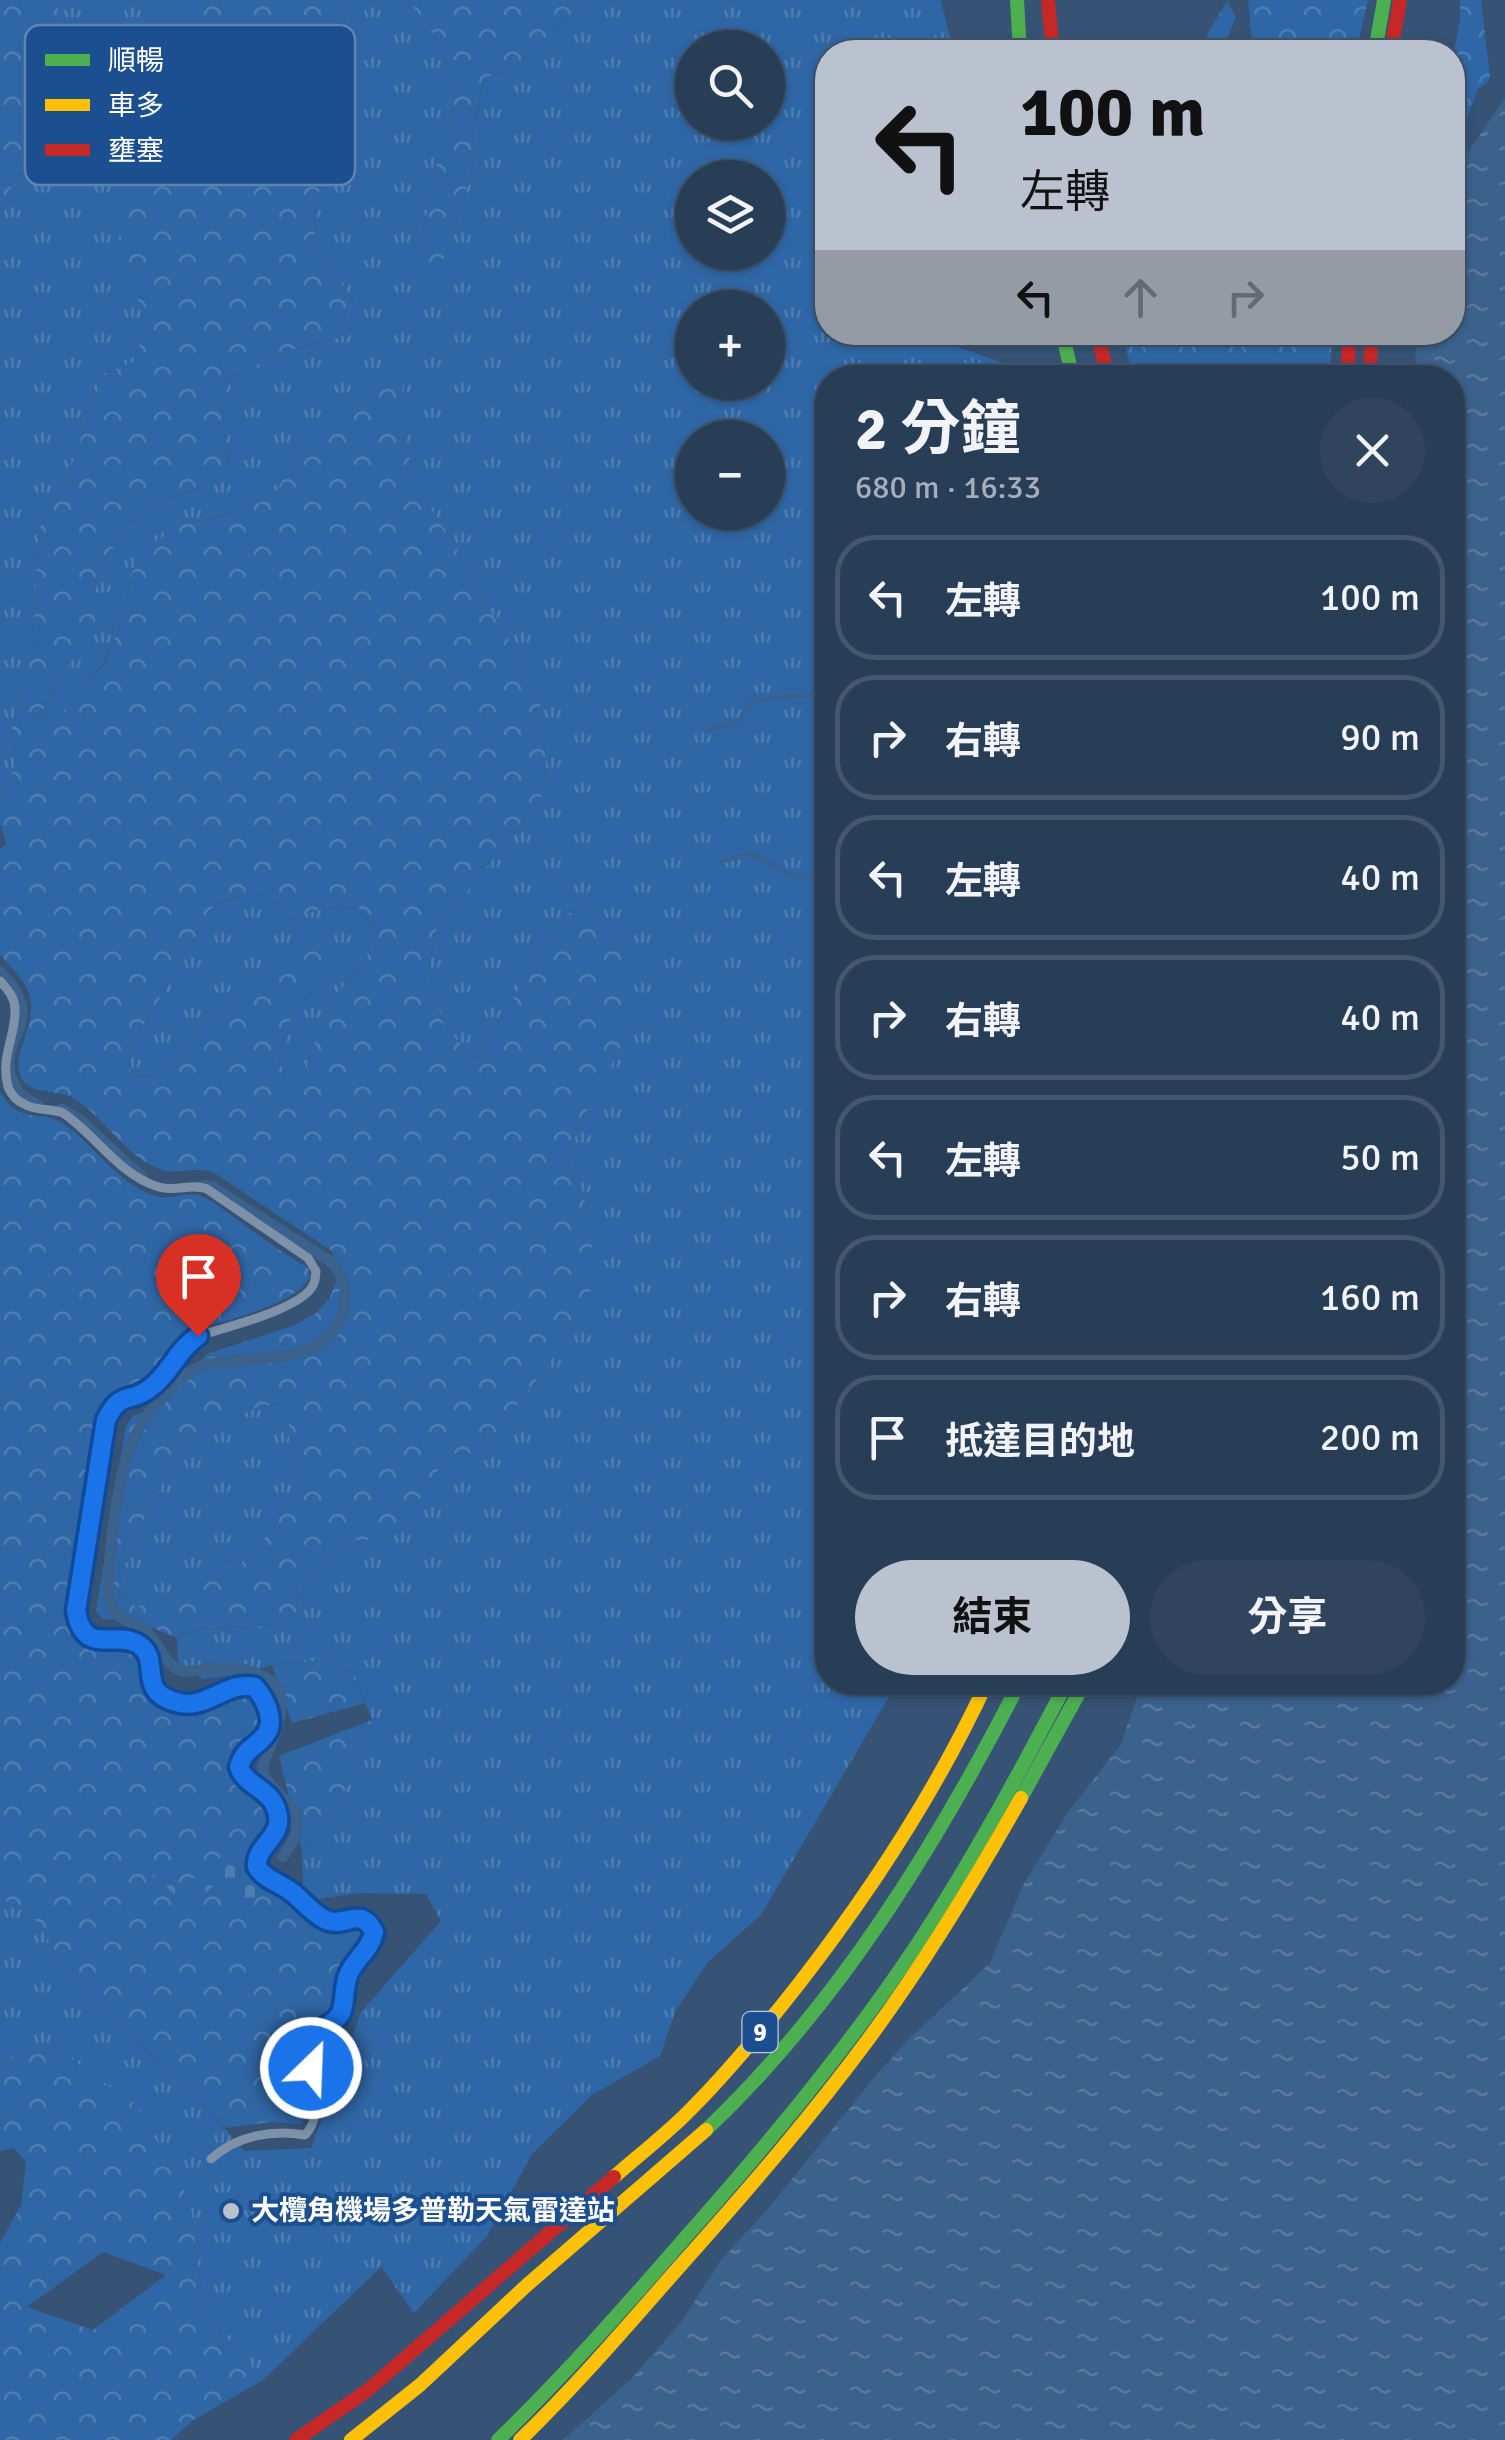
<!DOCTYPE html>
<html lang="zh-TW">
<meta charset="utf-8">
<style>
:root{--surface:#283e57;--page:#30455d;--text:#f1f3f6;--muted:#a5aeba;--line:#44576d;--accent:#b9c2ce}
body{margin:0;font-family:Signika,"Noto Sans TC",sans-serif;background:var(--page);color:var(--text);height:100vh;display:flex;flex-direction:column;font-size:38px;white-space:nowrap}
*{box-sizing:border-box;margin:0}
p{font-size:32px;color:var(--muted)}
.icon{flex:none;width:55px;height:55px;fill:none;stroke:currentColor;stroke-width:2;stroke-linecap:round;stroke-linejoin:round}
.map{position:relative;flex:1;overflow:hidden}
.details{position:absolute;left:815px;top:365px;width:650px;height:1330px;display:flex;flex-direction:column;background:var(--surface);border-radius:40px;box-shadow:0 2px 8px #0004,0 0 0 2px var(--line)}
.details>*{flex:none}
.guide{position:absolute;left:815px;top:40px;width:650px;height:305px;border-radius:40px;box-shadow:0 2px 8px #0004,0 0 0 2px var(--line);background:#b9c2ce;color:#111;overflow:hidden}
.tools{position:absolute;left:675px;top:30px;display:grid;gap:20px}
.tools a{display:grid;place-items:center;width:110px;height:110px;border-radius:50%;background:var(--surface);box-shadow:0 2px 8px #0004,0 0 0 2px var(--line);font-size:50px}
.pin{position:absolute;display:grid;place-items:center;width:85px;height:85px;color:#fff;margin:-102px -42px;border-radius:50% 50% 50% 0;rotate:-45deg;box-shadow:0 0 10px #0007}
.pin .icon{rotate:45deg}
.me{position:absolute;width:110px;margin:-55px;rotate:24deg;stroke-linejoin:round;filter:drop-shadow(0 0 8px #0008)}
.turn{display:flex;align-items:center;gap:35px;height:210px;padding:0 40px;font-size:45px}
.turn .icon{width:130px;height:130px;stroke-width:2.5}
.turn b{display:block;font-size:70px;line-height:85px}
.lanes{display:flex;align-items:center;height:95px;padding:0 40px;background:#0003;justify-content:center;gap:50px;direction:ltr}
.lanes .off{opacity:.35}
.round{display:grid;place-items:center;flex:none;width:105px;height:105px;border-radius:52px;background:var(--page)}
.overview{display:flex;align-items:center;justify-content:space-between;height:170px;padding:0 40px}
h1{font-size:60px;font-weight:700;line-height:75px}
.button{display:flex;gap:20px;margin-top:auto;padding:20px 40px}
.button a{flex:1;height:115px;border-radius:60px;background:var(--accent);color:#111;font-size:40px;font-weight:700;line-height:115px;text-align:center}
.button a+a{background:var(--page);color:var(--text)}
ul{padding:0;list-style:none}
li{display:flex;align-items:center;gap:30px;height:125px;margin:0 20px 15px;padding:0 20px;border:5px solid var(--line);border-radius:40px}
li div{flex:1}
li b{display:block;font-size:38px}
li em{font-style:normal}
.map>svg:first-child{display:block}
.grass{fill:url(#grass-tufts);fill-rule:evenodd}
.forest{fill:url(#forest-crowns);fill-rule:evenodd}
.cemetery{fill:url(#cemetery-stones)}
.water{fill:url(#water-ripples)}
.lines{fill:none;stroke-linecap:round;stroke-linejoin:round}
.stream{stroke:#3b618d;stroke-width:4}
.canal{stroke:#3b618d;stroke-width:11}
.street{stroke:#7d92a8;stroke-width:9}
.fast{stroke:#4caf50;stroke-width:14}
.slow{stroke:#ffc107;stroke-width:14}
.jam{stroke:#c62828;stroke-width:14}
.route-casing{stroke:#114b97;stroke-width:25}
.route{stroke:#1a73e8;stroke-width:18}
.poi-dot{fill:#b9c2ce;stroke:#1b4f8f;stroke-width:4}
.labels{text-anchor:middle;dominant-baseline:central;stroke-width:8;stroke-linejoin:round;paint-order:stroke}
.shield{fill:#1b4f8f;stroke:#bbcadd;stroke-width:2.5}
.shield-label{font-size:25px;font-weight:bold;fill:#fff}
.poi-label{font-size:28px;font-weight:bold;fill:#fff;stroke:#1b4f8f;text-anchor:start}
.key{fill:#1b4f8f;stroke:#5f84b1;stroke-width:2.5}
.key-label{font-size:28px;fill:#fff}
</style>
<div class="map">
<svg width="1505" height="2440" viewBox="0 0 1505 2440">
<defs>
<pattern id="grass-tufts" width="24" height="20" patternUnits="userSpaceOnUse" patternTransform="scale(2.5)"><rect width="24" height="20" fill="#2f66a5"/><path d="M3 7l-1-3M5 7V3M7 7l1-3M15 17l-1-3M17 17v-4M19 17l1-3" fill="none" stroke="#4e7db2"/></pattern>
<pattern id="forest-crowns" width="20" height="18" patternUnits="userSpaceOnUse" patternTransform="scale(2.5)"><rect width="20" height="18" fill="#2f66a5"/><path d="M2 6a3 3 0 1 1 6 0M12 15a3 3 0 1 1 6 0" fill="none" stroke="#4e7db2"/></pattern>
<pattern id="cemetery-stones" width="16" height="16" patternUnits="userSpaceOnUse" patternTransform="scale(2.5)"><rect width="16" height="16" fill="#2f66a5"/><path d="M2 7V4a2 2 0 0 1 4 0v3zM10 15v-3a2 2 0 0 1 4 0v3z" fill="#4e7db2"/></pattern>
<pattern id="water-ripples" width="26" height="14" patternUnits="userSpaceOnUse" patternTransform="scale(2.5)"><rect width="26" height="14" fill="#3b618d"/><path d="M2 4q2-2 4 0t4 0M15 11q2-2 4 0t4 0" fill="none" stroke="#58799e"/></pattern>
</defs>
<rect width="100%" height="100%" fill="#365274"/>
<g class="grass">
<path d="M54,0h122l1,50 -42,63 13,205 -14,44 -31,12 -38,111 -26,44 -7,124 -20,76 3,35 -15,45v-589l1,-8 72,-168z"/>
<path d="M350,0h58l26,36 21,52 -3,36 -13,32 -21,99 28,-1 23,-73 11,-45 -4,-18 8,-40 28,-10 54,-50 29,-18h346l12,52h-125v280l125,1 2,13 59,21 3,10 -189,1v1304l74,1 -8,5 -133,227 -54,48 -32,49 -15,44 -68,39 -60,59 -45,82 -73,77 -33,-46 -118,113 -59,-68 -14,-110 -131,-152 -52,10 -7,4v-167l34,21 47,72 118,109 45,52 67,-3 50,-136 80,-91 -15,-27 -68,-1 -39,6 -16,-12 -1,-35 38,-49 32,-83 -18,-46 -30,-14 -52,5 -27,8 -42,6 -25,-17 -1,-24 30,-11 54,1 42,-18 1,-30 50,-40 58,-30 37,-56 31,-1 69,-89 42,-138 -20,-80 17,-37 40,-142 -36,-65 -29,14 -87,144 -32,-33 -16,-52 7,-43 113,-144 -8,-84 -30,-62 -20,-31 -38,-71 -35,-51 -16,-65 1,-43 -95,54 -33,61 -35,15 -30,8 -22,3 -57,55 -6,40 -22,49 -18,16 -20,33 -26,6 20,-42 36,-49 2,-58 22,-31 38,-40 43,-12 30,-22c-4,-29 -11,-58 -2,-88l61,-28 61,-17 4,-35 -39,-53 2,-43 8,-31 -13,-41 17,-33 11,-57zM692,48h76v74h-76zM692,178h76v74h-76zM692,308h76v74h-76zM692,438h76v74h-76z"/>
<path d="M252,892l27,11 9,18 36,-14 35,1 15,20 -8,32 -38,44 -23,68 -18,8 -9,-22 16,-47 48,-52 -73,4 -35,41 -33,20 -27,42 -30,11 -14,-4 1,-26 83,-142z"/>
<path d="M279,1403l10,16v32l12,22 -24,50 -30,37 -110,48 -19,-18 7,-26 25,-59 28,-50 40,-33 38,-14z"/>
</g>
<g class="forest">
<path d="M0,0h54l19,44 -72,168 -1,8z"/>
<path d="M176,0h174l-11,41 -11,57 -17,33 13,41 -8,31 -2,43 39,53 -4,35 -61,17 -61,28c-9,30 -2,59 2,89l-30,21 -43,12 -38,40 -22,31 -1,58 -37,49 -20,41 26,-6 20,-32 19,-16 21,-49 6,-40 14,-28 43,-27 22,-3 30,-8 35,-15 33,-61 48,-45 48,-9 -2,43 16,65 35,51 38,71 20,31 30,62 8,84 -113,144 -7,43 16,51 32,34 87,-144 29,-14 36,65 -1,68 -39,74 -17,37 20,80 3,59 -45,79 -69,89 -31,1 -37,56 -24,30h-34l-50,40 -1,30 -42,18 -54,-1 -30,11 -41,-17 -33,-2 -7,-8 30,-185 7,-10 30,-11 44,-51 88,-29 21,-12 13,-14 8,-19 -5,-29 -116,-77c-18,-10 -35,1 -53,-4 -35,-9 -59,-54 -90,-72 -18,-10 -45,-1 -53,-24 -3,-11 -1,-21 3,-31 16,-47 9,-53 -23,-88v-106l6,-5 -6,-21v-14l15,-45 -3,-35 20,-76 7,-124 26,-44 38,-111 31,-12 14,-44 -32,-56 19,-149 42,-63zM252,892l27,11 9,18 36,-14 35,1 15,19 -8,33 -38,44 -23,68 -18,7 -9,-21 16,-47 48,-52 -7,-15 -31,3 -36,16 -34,41 -33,20 -27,42 -30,11 -14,-4 1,-26 83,-142zM279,1403l10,16v32l12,22 -24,50 -30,37 -111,47 -18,-17 7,-26 25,-59 28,-50 41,-33 37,-14z"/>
<path d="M408,0h187l-29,18 -54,50 -28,10 -8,39 4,19 -11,45 -23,73 -19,38 -9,-37 21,-99 13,-32 3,-36 -21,-52z"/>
<path d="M1248,0h120l-12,52h-111l7,-8z"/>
<path d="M1460,0h21l9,76 -2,6 -10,7 -25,65 -1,-93 8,-42z"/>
<path d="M1227,1l9,16 -14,35h-21l8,-21z"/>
<path d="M1122,333h210l-2,44h-197z"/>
<path d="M0,1092c21,35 40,15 65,33 31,22 52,58 90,71 15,5 31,-5 45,0 11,3 23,14 32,20 25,18 50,37 76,52l2,8c-12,29 -85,44 -115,54 -19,13 -28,33 -45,49 -21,20 -32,2 -50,40l-31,192c6,32 23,34 52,36 6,1 10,0 15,4 20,16 -5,48 43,58 27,6 49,-24 75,-15 24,51 -14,34 -21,76 2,3 6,11 8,14 11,10 23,12 29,28 10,27 -33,33 -15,65l66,52 17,2 20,-3 6,6 -23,34 -5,13 -5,30 -18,16 -7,14 -4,27 5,44 -6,12 -30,-2 -46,6 -26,-29 -118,-109 -47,-72 -34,-21z"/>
<path d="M324,1660l30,14 11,29 -73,20 -20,-58z"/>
<path d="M372,1720l-32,83 -38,49 -23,-96z"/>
<path d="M59,2050l78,56 53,96 14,110 59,68 -71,41 -21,19h-171v-197l21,-38 5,-44 -13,-13 -13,3v-87l6,-4zM103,2252l63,23 -73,55 -66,-23z"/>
</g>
<path class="cemetery" d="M227,1852l16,6 18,36c-12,7 -20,10 -34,3v-12l-6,-6c-12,12 -22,19 -39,21l-15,-13 -16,3 -6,-4 12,-14 9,8 19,4z"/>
<path class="water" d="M1505,98v2342h-942l69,-62 50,-57 38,-60 51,-56 105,-130 32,-35 82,-77 33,-78 43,-70 55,-71 21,-61 310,-1v-1304l-38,-1 3,-44 35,-1 1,-139 7,-29z"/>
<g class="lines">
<g class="stream">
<path d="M707,730l31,-8 14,-22 62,-6 14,-4"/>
<path d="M723,861l29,-7 43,22 21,-1 12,3"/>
</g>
<g class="canal">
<path d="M0,972c11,11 23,26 22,42 0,12 -6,21 -10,31 -9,25 2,51 26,60"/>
<path d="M61,1109l18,10 63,58"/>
<path d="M199,1186h12l122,77c12,19 15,27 10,49 -13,49 -76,45 -117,50 -7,1 -16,1 -23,3 -24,10 -52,41 -64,64 -6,12 -13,28 -16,42 -6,24 -21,117 -11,136 8,16 25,14 36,26 12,12 16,33 35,38 7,1 16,-1 23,-2 21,-1 40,-3 58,8 5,3 9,5 12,9 15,20 -6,59 -13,79 0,3 -1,6 0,9 2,6 27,31 33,39v23l-13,21"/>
</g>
<path class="street" d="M0,981c7,8 15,16 15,28 1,28 -15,46 -7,78 3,7 9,14 16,17 11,7 26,4 39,9 33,22 57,63 96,74 16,5 33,-4 48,2l101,69 8,13c-1,7 0,10 -4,16 -14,23 -88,41 -114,49 -20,13 -29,39 -49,52 -21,16 -28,2 -43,32l-31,191c10,48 46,15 68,37 20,20 -9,48 41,56 28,4 46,-27 73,-16 34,53 -9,42 -18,81 6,12 14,12 24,20 9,8 18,25 15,36 -5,17 -23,23 -21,42 8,12 20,15 32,23 12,8 23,24 37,30 20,9 34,-16 48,12 -3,18 -20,29 -27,46 -5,12 -1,27 -8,38 -8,12 -20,15 -24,30 -11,31 13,65 -10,89 -33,-6 -69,1 -94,24"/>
<g class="fast">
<path d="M1017,0l3,52"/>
<path d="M1375,52l9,-52"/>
<path d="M1062,332l11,46"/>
<path d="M1021,1798l64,-116"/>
<path d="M706,2130c133,-126 231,-286 314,-448"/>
<path d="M498,2440c66,-64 126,-132 186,-201 84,-95 166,-193 236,-299 54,-83 101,-170 147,-258"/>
</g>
<g class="slow">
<path d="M614,2177c23,-20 47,-39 69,-60 42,-41 79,-86 115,-132 73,-94 139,-195 189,-303"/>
<path d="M351,2440l69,-55 107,-100 179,-155"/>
<path d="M520,2440c57,-55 108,-115 160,-174 66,-74 131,-149 190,-229 56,-76 105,-157 151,-239"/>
</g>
<g class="jam">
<path d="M1048,0l5,52"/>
<path d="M1391,52l9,-52"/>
<path d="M1097,332l11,46"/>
<path d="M1348,378l1,-46"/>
<path d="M1370,378l1,-46"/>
<path d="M296,2440l72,-50 246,-213"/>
</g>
</g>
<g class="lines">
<g class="route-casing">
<path id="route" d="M198,1336c-20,13 -29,39 -49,53 -21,15 -28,1 -43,31l-30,191c8,46 38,19 62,33 26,16 -5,49 42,59 28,6 47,-23 75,-16 10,12 21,33 11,47 -11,15 -21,13 -27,33 7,21 35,21 39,49 4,21 -23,30 -21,51 8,12 20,15 32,23 12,8 23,24 37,30 20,9 34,-16 48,12 -3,17 -18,26 -25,41 -6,13 -3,27 -8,40 -4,7 -12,11 -18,17 -9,10 -11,24 -12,38"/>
</g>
<use href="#route" class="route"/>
</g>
<circle class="poi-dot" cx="231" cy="2211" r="10"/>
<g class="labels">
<rect class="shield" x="742.5" y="2012" width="35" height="40" rx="8"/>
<g class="shield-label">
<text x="760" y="2032">9</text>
</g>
<g class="poi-label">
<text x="251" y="2211">大欖角機場多普勒天氣雷達站</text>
</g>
</g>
<rect x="25" y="25" width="330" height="160" rx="15" class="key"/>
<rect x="45" y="54" width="45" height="12" fill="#4caf50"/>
<rect x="45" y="99" width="45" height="12" fill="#ffc107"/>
<rect x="45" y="144" width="45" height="12" fill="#c62828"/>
<g class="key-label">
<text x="108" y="70">順暢</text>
<text x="108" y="115">車多</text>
<text x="108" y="160">壅塞</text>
</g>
</svg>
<div class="tools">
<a><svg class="icon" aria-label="search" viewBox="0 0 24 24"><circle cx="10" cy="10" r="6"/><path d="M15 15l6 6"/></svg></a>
<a><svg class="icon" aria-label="layers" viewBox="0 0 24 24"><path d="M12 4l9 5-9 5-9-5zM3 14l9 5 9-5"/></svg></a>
<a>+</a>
<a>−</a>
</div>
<div class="pin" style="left:198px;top:1336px;background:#d93025"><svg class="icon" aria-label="arrive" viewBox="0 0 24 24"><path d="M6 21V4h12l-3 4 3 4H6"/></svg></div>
<svg class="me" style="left:311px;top:2068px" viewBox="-20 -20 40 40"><circle r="17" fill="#1a73e8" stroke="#fff" stroke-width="3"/><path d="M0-11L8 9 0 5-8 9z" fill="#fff"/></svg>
<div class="guide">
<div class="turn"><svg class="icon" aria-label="left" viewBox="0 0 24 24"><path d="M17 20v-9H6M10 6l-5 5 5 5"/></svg><div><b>100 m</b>左轉</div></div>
<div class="lanes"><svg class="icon" aria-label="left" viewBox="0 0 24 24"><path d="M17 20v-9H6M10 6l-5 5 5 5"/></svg><svg class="icon off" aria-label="ahead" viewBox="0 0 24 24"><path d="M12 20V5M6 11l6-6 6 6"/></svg><svg class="icon off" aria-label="right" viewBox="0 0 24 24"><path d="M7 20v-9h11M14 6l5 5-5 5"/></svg></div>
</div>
<section class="details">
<div class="overview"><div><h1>2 分鐘</h1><p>680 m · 16:33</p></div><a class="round"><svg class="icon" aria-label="close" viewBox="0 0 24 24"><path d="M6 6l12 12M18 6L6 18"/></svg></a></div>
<ul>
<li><svg class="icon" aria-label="left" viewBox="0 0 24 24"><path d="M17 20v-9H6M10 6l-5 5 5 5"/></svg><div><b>左轉</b></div><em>100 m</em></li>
<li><svg class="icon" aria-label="right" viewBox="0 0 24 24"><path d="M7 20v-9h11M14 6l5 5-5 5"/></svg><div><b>右轉</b></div><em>90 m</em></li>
<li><svg class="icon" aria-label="left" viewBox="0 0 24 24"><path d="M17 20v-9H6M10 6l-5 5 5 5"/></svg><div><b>左轉</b></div><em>40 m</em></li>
<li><svg class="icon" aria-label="right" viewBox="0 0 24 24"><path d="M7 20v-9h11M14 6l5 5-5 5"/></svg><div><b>右轉</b></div><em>40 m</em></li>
<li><svg class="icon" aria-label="left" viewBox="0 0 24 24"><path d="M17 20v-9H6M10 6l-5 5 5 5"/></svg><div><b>左轉</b></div><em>50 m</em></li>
<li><svg class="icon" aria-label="right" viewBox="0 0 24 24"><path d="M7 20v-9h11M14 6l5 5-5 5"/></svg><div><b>右轉</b></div><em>160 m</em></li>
<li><svg class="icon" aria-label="arrive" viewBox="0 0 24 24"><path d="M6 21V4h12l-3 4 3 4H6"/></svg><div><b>抵達目的地</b></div><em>200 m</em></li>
</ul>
<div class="button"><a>結束</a><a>分享</a></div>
</section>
</div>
